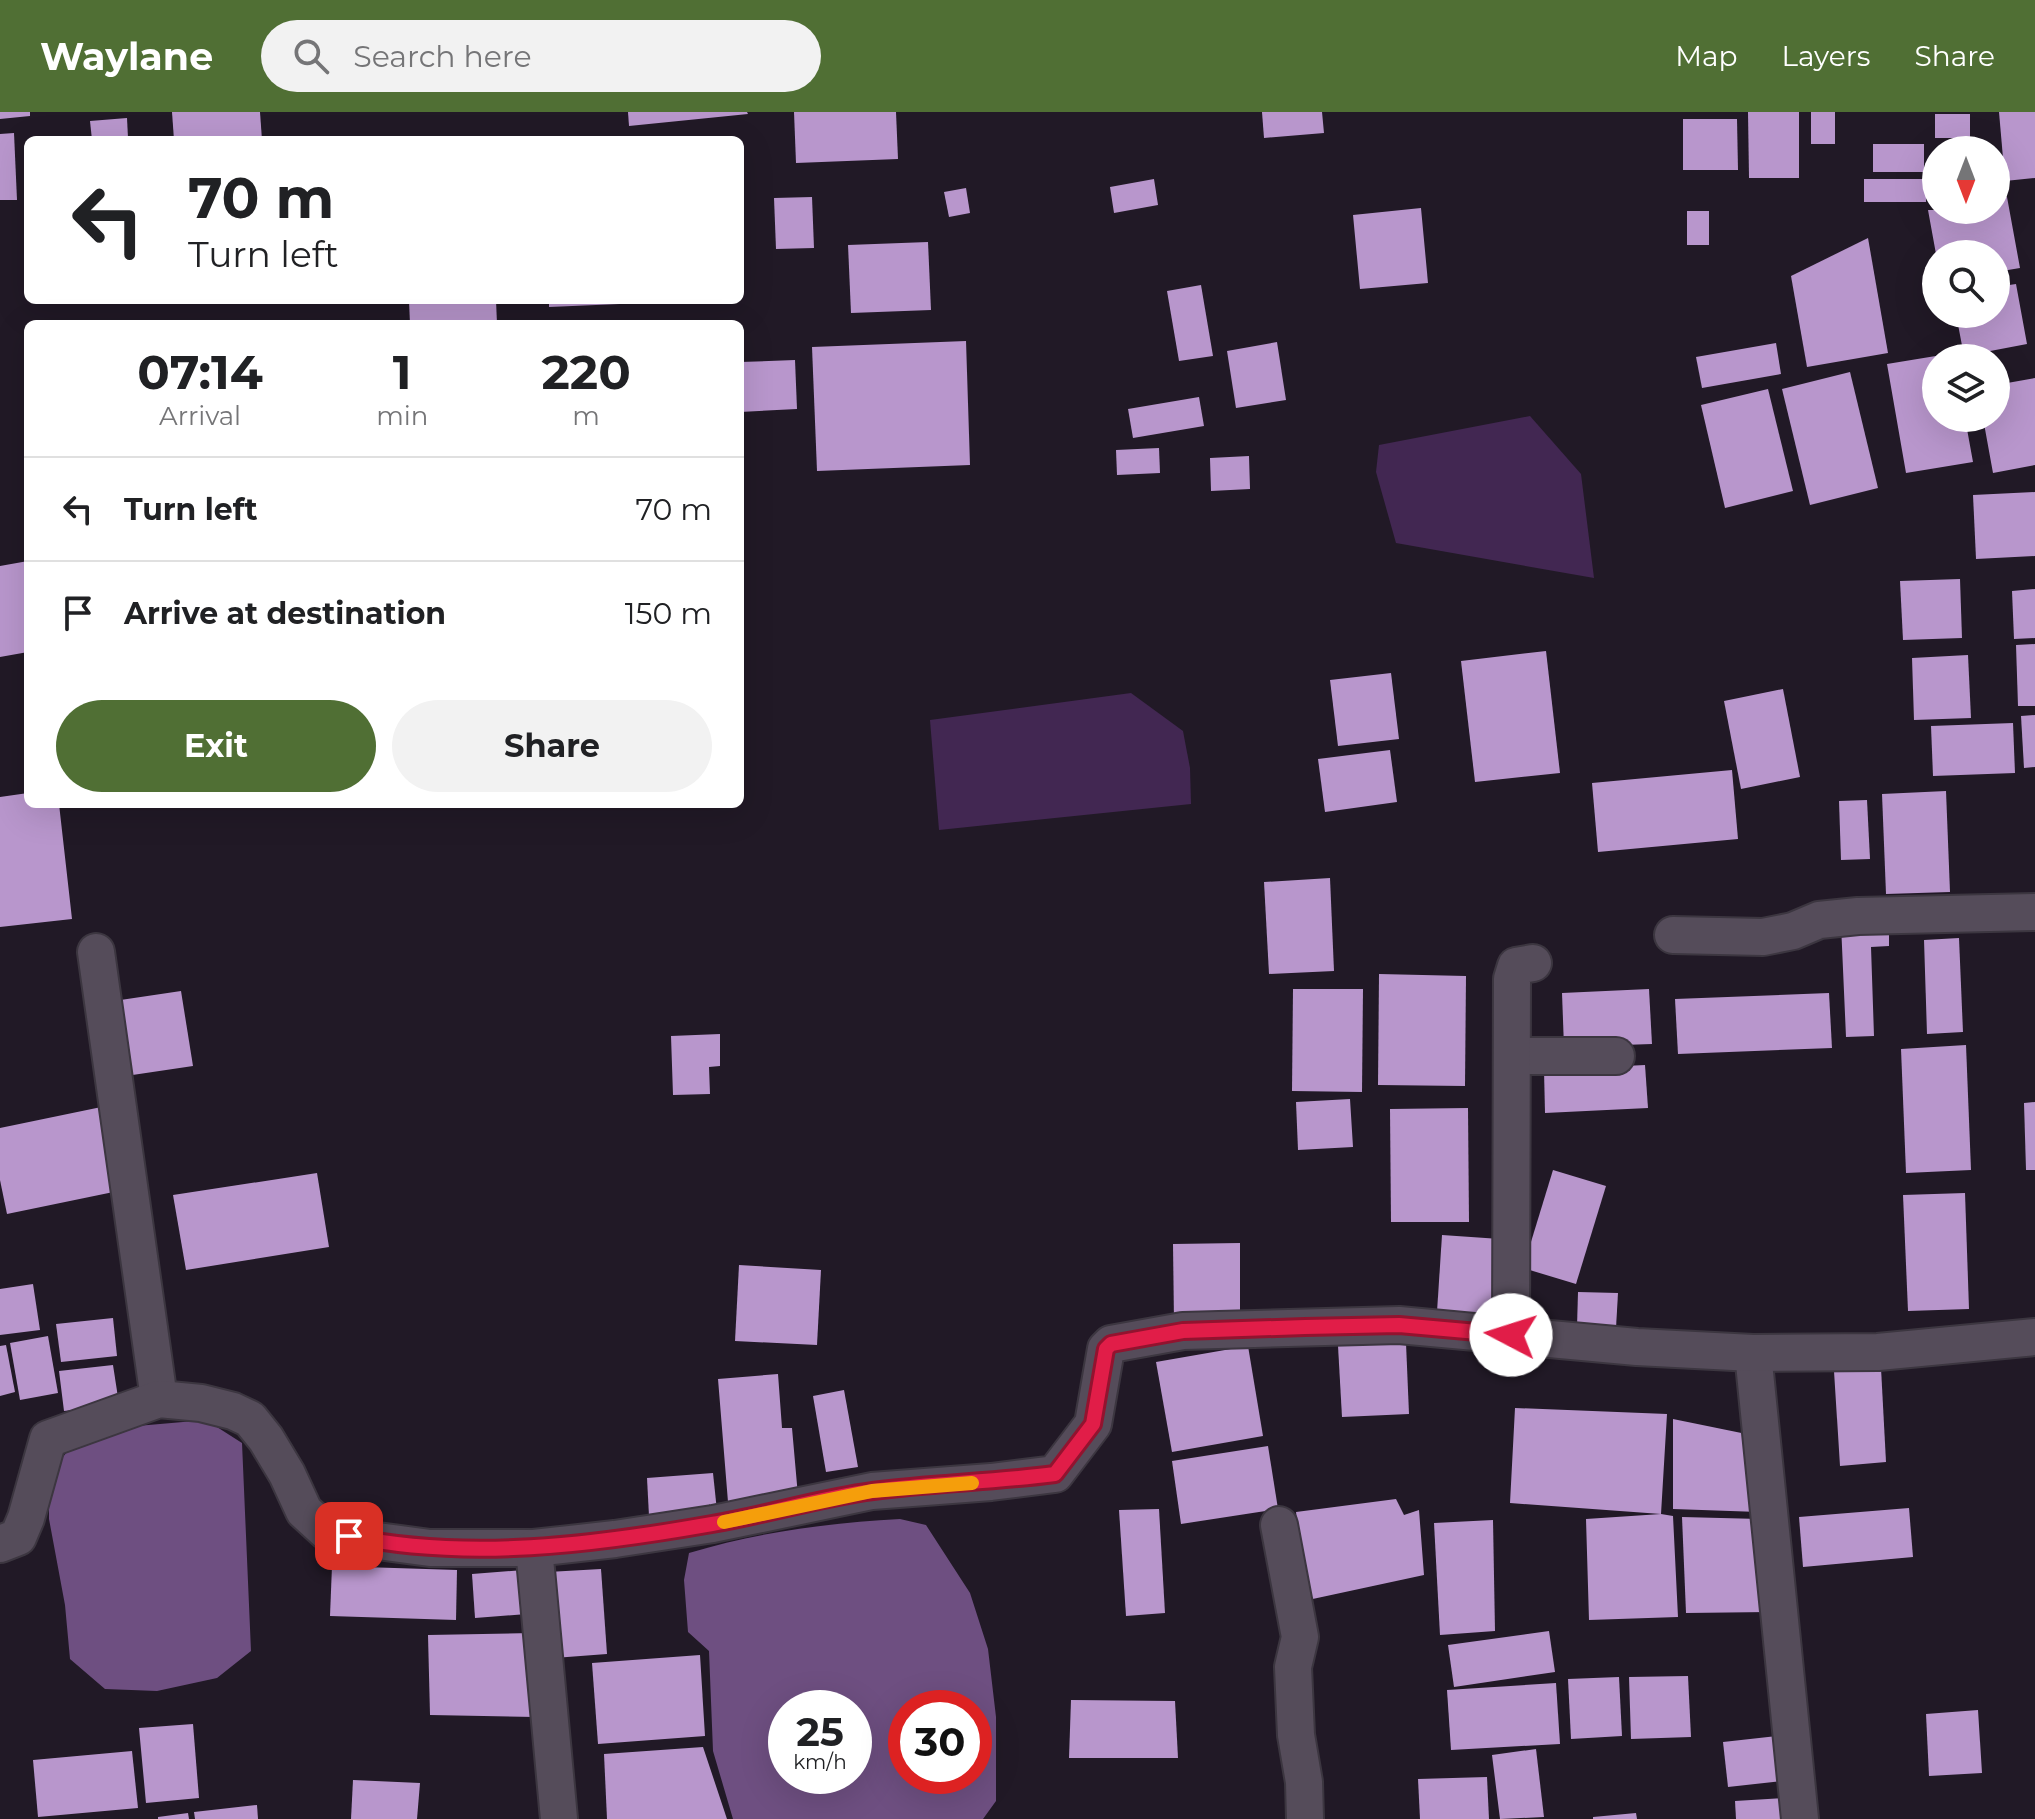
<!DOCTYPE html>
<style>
:root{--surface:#fff;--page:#f2f2f2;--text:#202124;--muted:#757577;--line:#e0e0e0;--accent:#506f34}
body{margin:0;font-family:Montserrat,sans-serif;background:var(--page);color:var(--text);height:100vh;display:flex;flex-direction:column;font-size:30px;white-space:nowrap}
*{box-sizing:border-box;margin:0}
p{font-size:26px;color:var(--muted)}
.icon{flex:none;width:44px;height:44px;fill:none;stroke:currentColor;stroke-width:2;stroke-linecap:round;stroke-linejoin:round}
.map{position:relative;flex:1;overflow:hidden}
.panel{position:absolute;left:24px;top:208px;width:720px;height:488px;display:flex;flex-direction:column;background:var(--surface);border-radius:12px;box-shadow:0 8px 32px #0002}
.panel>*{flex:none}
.top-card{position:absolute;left:24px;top:24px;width:720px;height:168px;border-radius:12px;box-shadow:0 8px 32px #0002;background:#fff;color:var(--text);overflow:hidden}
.needle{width:52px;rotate:180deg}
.tools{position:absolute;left:1922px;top:24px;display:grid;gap:16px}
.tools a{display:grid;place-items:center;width:88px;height:88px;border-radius:50%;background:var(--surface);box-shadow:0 8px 32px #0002;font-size:40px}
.speed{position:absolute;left:768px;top:1578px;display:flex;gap:16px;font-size:40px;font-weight:700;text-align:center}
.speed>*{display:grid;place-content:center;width:104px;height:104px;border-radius:50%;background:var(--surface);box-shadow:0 8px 32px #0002;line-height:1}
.speed small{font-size:20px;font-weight:400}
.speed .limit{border:12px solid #d22;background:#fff;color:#111}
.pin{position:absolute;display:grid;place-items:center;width:68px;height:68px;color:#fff;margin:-34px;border-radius:16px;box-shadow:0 4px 12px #0006}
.me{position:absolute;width:88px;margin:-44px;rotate:275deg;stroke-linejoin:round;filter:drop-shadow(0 0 6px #0008)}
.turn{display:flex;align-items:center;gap:28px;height:168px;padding:0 32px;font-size:36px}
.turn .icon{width:104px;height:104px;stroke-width:2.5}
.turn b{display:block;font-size:56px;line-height:68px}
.eta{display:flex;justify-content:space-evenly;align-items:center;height:136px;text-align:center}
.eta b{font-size:48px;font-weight:700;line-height:56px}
.primary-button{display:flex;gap:16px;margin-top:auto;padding:16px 32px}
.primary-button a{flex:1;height:92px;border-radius:48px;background:var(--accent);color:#fff;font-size:32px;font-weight:700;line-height:92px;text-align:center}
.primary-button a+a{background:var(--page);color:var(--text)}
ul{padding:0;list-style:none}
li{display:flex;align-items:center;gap:24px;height:104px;padding:0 32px;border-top:2px solid var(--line)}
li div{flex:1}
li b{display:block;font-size:30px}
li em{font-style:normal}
header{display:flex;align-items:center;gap:48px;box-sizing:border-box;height:112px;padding:0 40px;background:var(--accent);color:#fff}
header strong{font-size:38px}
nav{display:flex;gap:44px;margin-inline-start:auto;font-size:28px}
.search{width:560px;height:72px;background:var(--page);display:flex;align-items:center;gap:20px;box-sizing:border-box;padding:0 28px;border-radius:44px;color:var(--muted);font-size:30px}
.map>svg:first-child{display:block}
.green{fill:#422752}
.water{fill:#6e4f81;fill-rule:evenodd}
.building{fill:#b896cc}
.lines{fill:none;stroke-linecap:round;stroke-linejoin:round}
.minor-casing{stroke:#3c3640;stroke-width:40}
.minor{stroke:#554c5a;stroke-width:36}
.route-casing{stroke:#92132f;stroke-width:20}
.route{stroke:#e11d48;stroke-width:14}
.slow{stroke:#f59e0b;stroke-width:14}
</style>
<header>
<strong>Waylane</strong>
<div class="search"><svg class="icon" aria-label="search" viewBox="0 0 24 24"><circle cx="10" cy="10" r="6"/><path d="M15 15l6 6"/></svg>Search here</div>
<nav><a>Map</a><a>Layers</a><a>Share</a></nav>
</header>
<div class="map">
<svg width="2035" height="1707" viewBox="0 0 2035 1707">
<rect width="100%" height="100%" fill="#211926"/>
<g class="green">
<path d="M1530,304l51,58 13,104 -198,-35 -20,-71 3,-27z"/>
<path d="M1131,581l52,38 7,37 1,36 -252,26 -9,-110z"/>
</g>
<g class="water">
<path d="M206,1308l36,23 9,208 -34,27 -60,13 -52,-2 -35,-30 -5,-54 -16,-86v-46l25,-29 63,-18z"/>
<path d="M900,1407l26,6 44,68 18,56 8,68v84l-13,18h-250l-20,-68 -4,-100 -21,-19 -4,-52 5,-27c70,-21 139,-30 211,-34zM786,1596h68v68h-68zM906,1596h68v68h-68z"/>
</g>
<g class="building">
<path d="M0,0h30v4l-30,3z"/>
<path d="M172,0h88l2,28h-88z"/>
<path d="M628,0h119l1,2 -119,12z"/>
<path d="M794,0h102l2,47 -102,4z"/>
<path d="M1262,0h60l2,21 -60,5z"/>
<path d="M1748,0h51v66h-50z"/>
<rect x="1811" y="0" width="24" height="32"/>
<path d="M1999,0h36v66l-30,3z"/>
<rect x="1935" y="2" width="35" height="24"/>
<path d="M127,6l1,20 -36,2 -2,-19z"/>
<path d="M1683,7h54l1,51h-55z"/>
<path d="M14,21l3,67h-17v-66z"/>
<rect x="1873" y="32" width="51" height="28"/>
<path d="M1154,67l4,26 -44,8 -4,-26z"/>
<rect x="1864" y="67" width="62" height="23"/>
<path d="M966,76l4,25 -21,4 -5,-25z"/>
<path d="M812,85l2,51 -38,1 -2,-51z"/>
<path d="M2007,85l13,71 -24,4v-18h-60l-8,-44h68v-11z"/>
<path d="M1421,96l7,75 -68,6 -7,-74z"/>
<rect x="1687" y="99" width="22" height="34"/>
<path d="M1868,126l20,115 -81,14 -16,-91z"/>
<path d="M928,130l3,68 -80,3 -3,-68z"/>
<path d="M2016,172l11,60 -63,12 -8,-42h40v-27z"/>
<path d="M1201,173l12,71 -34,5 -12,-70z"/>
<path d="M409,188h87l1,24h-87z"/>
<path d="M549,188h94v3l-94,4z"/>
<path d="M966,229l4,124 -153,6 -5,-124z"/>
<path d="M1277,230l9,58 -50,8 -9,-57z"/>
<path d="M1776,231l5,31 -79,14 -6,-31z"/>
<path d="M1954,241l1,5h-19v60h29l8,44 -67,11 -19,-109z"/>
<path d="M795,248l2,49 -57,3v-50z"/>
<path d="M1850,260l28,116 -68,17 -28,-116z"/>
<path d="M2035,266v87l-42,8 -10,-55h13v-33z"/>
<path d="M1768,277l25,102 -68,17 -24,-103z"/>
<path d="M1199,285l5,29 -71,12 -5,-29z"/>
<path d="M1159,336l1,25 -43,2 -1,-25z"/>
<path d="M1249,344l1,33 -39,2 -1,-33z"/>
<path d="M2035,380v64l-59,3 -3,-64z"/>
<path d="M28,449v91l-28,5v-91z"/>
<path d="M1960,467l2,59 -59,2 -3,-59z"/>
<path d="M2035,477v49l-21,1 -2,-48z"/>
<path d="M2035,532v62h-17l-2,-61z"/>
<path d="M1546,539l14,122 -85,9 -14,-121z"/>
<path d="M1968,543l3,63 -57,2 -2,-62z"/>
<path d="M1391,561l8,66 -61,7 -8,-66z"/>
<path d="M1783,577l17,88 -59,12 -17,-88z"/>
<path d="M2035,603v52l-11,1 -3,-52z"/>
<path d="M2013,611l2,50 -82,3 -2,-50z"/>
<path d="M1390,638l7,52 -72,10 -7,-53z"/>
<path d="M1732,658l6,69 -140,13 -6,-69z"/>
<path d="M1946,679l4,101 -64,2 -4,-100z"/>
<path d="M28,681v11h31l13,115 -72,8v-130z"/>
<path d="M1867,688l3,59 -29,1 -2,-59z"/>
<path d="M1330,766l4,93 -65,3 -5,-92z"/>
<path d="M1889,810v24l-18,1 3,89 -28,1 -5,-113z"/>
<path d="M1959,826l4,94 -36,2 -3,-94z"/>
<path d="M1379,862l87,2 -1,110 -87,-1z"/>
<path d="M1293,877h70l-1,103 -70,-1z"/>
<path d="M1649,877l3,55 -88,3 -2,-54z"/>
<path d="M181,879l12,75 -74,11 -12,-75z"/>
<path d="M1829,881l3,55 -154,6 -3,-55z"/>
<path d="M720,922v32l-11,1 1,27 -37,1 -2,-59z"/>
<path d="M1966,933l5,125 -65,3 -5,-124z"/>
<path d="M1645,953l3,43 -103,5 -1,-43z"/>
<path d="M1350,987l3,48 -55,3 -2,-48z"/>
<path d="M2035,990v68h-9l-2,-67z"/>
<path d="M111,993l17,84 -121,25 -7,-34v-52z"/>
<path d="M1468,996l1,114h-78l-1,-113z"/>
<path d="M1553,1058l53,16 -30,98 -53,-16z"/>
<path d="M317,1061l12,74 -143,23 -13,-75z"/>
<path d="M1965,1081l4,116 -61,2 -5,-116z"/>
<path d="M1442,1123l58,4 -5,76 -58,-3z"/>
<path d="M1240,1131v79h-66l-1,-78z"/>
<path d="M739,1153l82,5 -4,75 -82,-4z"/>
<path d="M33,1172l7,46 -40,5v-46z"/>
<path d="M1578,1180l40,1 -2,35 -39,-1z"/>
<path d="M113,1206l4,38 -56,6 -5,-38z"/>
<path d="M48,1224l10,57 -38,7 -10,-57z"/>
<path d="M1406,1231l3,71 -67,3 -4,-71z"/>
<path d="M6,1233l9,47 -15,4v-50z"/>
<path d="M1248,1234l15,90 -91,16 -16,-90z"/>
<path d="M113,1253l6,39 -55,7 -5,-40z"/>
<path d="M1881,1256l5,94 -46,4 -6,-95z"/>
<path d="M778,1262l4,54h10l6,68 -70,6 -10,-123z"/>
<path d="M844,1278l14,77 -32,5 -13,-76z"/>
<path d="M1515,1296l152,6 -6,100 12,2 5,101 -89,3 -3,-101 75,-5 -151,-11z"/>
<path d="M1673,1307l88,18 -2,75 -86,-3z"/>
<path d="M1268,1334l10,63 -97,15 -9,-63z"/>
<path d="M713,1361l4,38 -68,5 -2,-38z"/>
<path d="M1396,1387l8,16 15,-5 5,65 -116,25 -12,-88z"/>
<path d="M1909,1396l4,49 -110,10 -4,-50z"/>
<path d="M1159,1397l6,104 -39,3 -7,-106z"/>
<path d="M1682,1405l78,2 9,93 -83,1z"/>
<path d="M1493,1408l2,111 -55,4 -6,-112z"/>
<path d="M332,1454l125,4 -1,50 -126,-4z"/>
<path d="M601,1457l6,85 -53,4 -6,-86z"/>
<path d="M524,1458l3,44 -52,4 -3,-44z"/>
<path d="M1549,1519l6,41 -101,15 -6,-42z"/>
<path d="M532,1521l3,84 -105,-2 -2,-80z"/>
<path d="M700,1543l5,81 -107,8 -6,-81z"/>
<path d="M1688,1564l3,61 -60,2 -2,-62z"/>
<path d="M1619,1565l3,59 -51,3 -3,-60z"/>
<path d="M1556,1571l4,61 -109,6 -4,-60z"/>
<path d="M1071,1588l104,1 3,57h-109z"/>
<path d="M1978,1598l4,63 -53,3 -3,-62z"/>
<path d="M193,1612l6,74 -53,5 -7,-75z"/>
<path d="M1777,1624l6,45 -55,6 -5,-45z"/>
<path d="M703,1635l24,72h-120l-3,-65z"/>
<path d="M1536,1637l8,68 -44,2 -8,-64z"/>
<path d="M132,1639l6,57 -100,9 -5,-57z"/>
<path d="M1487,1665l2,42h-69l-2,-40z"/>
<path d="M353,1668l67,3 -3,36h-66z"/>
<path d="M1786,1686l1,21h-51l-1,-18z"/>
<path d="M257,1693l1,14h-63l-1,-7z"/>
<path d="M188,1701l1,6h-31v-2z"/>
<path d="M1636,1701l1,6h-44v-2z"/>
</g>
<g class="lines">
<g class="minor-casing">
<g id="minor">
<path d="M1673,823l90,2 30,-6 26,-11 39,-4 177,-4"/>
<path d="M96,840l63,447"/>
<path d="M1513,944h103"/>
<path d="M1511,1223l1,-356 4,-13 17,-3"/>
<path d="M1753,1241l47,466"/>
<path d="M1279,1413l21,112 -7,30 3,68 8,47 1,37"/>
<path d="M0,1432l18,-7 8,-19 22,-79 111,-40 42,4 32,8 17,8 16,20 21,35 17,37 23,21 43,8 60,8h104l81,-9 98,-15 159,-33 119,-9 64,-8 38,-50 13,-75 5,-5 72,-13 216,-6 238,22 116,6 125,-1 157,-15"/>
<path d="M534,1436l25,271"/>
</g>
</g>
<use href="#minor" class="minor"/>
</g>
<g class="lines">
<g class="route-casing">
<path id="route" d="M349,1424c119,25 244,9 363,-12 54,-9 107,-26 161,-33 60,-8 121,-9 182,-17l38,-50 13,-75 5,-5 72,-13 122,-4 94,-2 112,10"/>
</g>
<use href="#route" class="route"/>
<path class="slow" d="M724,1410l148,-31 100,-8"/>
</g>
</svg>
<div class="tools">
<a><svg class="needle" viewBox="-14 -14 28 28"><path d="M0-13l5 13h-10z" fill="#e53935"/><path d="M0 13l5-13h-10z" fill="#757577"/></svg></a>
<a><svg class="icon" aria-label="search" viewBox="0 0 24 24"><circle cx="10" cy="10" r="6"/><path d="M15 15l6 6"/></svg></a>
<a><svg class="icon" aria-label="layers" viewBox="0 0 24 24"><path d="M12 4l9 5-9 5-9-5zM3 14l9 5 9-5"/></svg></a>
</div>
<div class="speed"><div>25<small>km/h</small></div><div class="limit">30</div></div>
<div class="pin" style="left:349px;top:1424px;background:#d93025"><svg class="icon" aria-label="arrive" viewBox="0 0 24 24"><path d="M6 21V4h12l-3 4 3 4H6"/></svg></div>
<svg class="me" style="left:1511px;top:1223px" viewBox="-20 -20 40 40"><circle r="19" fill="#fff"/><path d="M0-13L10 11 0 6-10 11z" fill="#e11d48"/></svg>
<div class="top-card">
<div class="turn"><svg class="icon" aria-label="left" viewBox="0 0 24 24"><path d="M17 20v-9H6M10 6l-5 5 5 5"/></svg><div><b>70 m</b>Turn left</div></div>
</div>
<section class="panel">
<div class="eta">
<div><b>07:14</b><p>Arrival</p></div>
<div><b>1</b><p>min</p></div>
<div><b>220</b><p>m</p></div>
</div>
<ul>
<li><svg class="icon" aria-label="left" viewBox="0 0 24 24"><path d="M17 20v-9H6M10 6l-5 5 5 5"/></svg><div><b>Turn left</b></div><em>70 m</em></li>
<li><svg class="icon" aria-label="arrive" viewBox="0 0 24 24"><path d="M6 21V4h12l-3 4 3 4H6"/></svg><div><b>Arrive at destination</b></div><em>150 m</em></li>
</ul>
<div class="primary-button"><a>Exit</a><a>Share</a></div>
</section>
</div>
